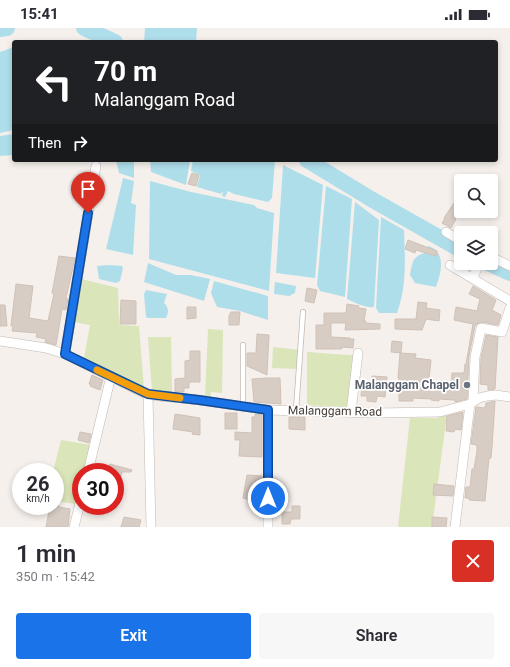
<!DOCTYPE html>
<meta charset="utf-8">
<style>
:root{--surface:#fff;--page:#f7f7f7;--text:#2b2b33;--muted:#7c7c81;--accent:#1a73e8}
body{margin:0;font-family:Roboto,sans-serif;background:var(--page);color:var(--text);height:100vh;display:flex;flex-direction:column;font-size:15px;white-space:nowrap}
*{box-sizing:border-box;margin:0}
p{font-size:13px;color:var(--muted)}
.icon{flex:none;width:22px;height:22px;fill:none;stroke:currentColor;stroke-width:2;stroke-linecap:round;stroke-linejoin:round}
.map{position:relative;height:499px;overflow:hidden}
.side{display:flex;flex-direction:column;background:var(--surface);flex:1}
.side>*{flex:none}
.guide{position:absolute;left:12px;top:12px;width:486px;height:122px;border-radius:4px;box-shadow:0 2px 6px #0003;background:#202124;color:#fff;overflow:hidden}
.controls{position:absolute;left:454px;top:146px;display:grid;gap:8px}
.controls a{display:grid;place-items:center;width:44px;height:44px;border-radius:4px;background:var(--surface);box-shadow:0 2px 6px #0003;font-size:20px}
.speed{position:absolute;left:12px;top:435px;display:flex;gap:8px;font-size:20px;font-weight:700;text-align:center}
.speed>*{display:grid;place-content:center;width:52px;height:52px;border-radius:50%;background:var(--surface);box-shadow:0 2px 6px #0003;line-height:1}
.speed small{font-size:10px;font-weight:400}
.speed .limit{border:6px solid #d22;background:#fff;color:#111}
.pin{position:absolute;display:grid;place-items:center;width:34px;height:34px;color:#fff;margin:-41px -17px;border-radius:50% 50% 50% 0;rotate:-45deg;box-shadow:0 0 4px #0007}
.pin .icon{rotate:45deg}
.me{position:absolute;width:44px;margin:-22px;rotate:0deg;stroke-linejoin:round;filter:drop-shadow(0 0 3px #0008)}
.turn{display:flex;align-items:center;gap:14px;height:84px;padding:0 16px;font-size:18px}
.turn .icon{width:52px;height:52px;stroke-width:2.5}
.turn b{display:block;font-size:28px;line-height:34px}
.then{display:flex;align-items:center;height:38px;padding:0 16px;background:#0003;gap:8px;font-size:15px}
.round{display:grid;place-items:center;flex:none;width:42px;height:42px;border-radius:4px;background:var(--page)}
.head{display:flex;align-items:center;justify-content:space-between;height:68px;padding:0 16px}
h1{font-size:24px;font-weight:600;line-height:30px}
.cta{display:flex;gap:8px;margin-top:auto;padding:8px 16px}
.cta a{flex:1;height:46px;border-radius:4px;background:var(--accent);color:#fff;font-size:16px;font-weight:600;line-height:46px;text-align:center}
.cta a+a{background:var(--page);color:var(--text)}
.status{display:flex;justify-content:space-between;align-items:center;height:28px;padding:0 20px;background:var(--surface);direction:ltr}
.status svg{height:11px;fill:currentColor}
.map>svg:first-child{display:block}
.green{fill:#dae5b9}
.water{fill:#afdeeb}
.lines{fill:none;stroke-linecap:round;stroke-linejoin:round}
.river{stroke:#afdeeb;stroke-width:16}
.building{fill:#d8cdc5;stroke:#d0c1b6}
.lane-casing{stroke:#c3b9b2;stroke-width:6}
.street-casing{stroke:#c3b9b2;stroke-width:10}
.lane{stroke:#fff;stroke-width:4.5}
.street{stroke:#fff;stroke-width:9}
.route-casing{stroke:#114b97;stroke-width:10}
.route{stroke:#1a73e8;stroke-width:7}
.slow{stroke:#f59e0b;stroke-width:7}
.worship-dot{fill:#6b7280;stroke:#fff;stroke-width:1.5}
.labels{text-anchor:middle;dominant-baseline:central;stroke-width:3.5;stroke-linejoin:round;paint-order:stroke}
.worship-label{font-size:12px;font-weight:bold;fill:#5b616d;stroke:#fff;text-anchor:end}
.street-label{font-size:12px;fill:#49403a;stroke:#fff}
</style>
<div class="status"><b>15:41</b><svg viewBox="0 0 49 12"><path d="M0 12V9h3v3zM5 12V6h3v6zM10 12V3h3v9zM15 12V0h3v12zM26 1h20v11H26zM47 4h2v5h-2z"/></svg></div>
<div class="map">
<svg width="510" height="499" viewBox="0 0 510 499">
<rect width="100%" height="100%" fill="#f5f0ec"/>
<g class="green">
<path d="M81,251l37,9 1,37 20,1 5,63 -60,-31 6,-33 -16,-3z"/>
<path d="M208,301l15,1 -1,63 -11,-1 -1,6 -5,-1z"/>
<path d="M148,309h23l1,55 -20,-1z"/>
<path d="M273,319l28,3 -2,19 -27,-1z"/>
<path d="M307,324l55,4 -6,52 -49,-3z"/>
<path d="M447,386l-15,113h-34l12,-109h26z"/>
<path d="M61,412l30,5 -6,27h-4v14l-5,18 -21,-3v-29h-2z"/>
</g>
<g class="water">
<path d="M145,0h52l-1,14h-52z"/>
<path d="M14,19v83l-14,3v-81z"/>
<path d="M14,106v21l-14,1v-20z"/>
<path d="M116,132h18v18l-15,-5z"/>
<path d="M150,132h40l-4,25 -35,-13z"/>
<path d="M193,132h82l-3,38 -4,4 -34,-8 -6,-3 -3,6 -3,-1 1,-4h-1l-1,2 -24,-7 3,-12 -9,-4z"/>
<path d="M283,137l40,20 -8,93 -39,-5z"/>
<path d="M123,150l11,3 -3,22 5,2 -3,50 -27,-6z"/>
<path d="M150,153l41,11 63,13 3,3 17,5 -5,78 -120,-32z"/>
<path d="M326,158l26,13 -7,98 -25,-6 -3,-6z"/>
<path d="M355,174l24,18 -5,87c-9,1 -18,-4 -27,-8z"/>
<path d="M381,189l23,13c1,28 3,56 -7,83h-18l-3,-5z"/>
<path d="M428,218c19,6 13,27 8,41l-21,-4 -5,-8c2,-11 2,-19 15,-22z"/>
<path d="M148,235l28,12h15l19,4 -6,22 -60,-19z"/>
<path d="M109,237l13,1 1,2 -3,13 -4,2 -17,-4 -2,-13z"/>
<path d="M214,253l54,15v24l-28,-9 -23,-4 -6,-14z"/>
<path d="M275,254l21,4 -1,7 -6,3 -15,-2z"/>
<path d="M146,262l21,4 -3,9c5,5 5,9 2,15h-18l-2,-1 -2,-23z"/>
</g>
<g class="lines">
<g class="river">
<path d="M84,0l31,14"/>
<path d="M0,1l7,-1"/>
<path d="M307,132l64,39 90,51"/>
<path d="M488,235l22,10"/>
</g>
</g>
<g class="building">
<path d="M192,145l7,2 -3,11 -8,-2z"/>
<path d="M454,175l5,2 -6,12 3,2 -5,9 -9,-5 3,-5h-1z"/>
<path d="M408,212l29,11 -1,5 -20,-6 -1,3 -10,-4z"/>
<path d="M59,228l16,2 -9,40 2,1 -2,11 -4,-1 -6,36 -11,-3 1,-3 -10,-2 1,-4 -25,-2 1,-5h-2l5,-42 17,2 -4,32 19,3 6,-27 -2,-1z"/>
<path d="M473,258l23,14 -4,10 9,5 -3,10 -16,-3 -5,2 -2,2 -6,30 -2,43 -12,3v-2l-16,-1v2l-8,-1 1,-1 -19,-1v3h-14v-23h-1l2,-25 16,1 -1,4 16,2 -3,28 23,2 1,-17h12l1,-9h1l7,-40 -19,-4 2,-13 21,4 3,-12 -11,-5z"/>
<path d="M307,260l10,2 -3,13 -9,-2z"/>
<path d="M121,272l15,1v23h-16z"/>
<path d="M418,274l9,1 -1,5 14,2 -1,11 -13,-2 -4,11 -27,-1v-10h21z"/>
<path d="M347,276l12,2 -1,2 8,1 -2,12h2l-1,2 15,1v5l-35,1 1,-7h-15v14l19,1v1h4l-1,9 -11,-1v2h-26v-24h8v-12h22z"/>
<path d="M0,277h5l2,21h-7z"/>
<path d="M187,279h9v11l-9,1z"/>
<path d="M231,284h9l-1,13h-10v-9z"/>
<path d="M257,306l12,1 -2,40 -20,-9v-13h9z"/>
<path d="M486,307l12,2 -3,52 -7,1v-5l-8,-1 1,-26z"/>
<path d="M392,313l10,1 -1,11 -10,-1z"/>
<path d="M190,323h10v31h-11v6h-5v4h-9v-13l10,-1v-17l5,-1z"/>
<path d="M92,347l11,5 -3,10 -10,-4 1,-2h-2z"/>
<path d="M372,348l15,1 -2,20 -8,-1 -1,6 -9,-1v-5h-6l1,-11 6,1 1,-2h3z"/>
<path d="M267,350h13l1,26 -27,-2 -2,-23z"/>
<path d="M495,373l-3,46 -1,11h-2l-4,43 -16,-1v-2h-4l1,-11h4l2,-18h2l3,-18v-6l-6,-1 5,-37 9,1 1,-5z"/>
<path d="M463,384l-2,18 -6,-1 -1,3 -8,-1 1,-15z"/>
<rect x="225" y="385" width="12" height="16"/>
<path d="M175,386l25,4v17l-8,-1 1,-2 -20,-3z"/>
<path d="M255,386l7,1v42l-23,-1 1,-16h-5v-8l17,1v-16h3z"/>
<path d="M289,389h16v13l-16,-1z"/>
<path d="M80,404l11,2 -2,9 -11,-3z"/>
<path d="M110,436l22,6 -1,2h-9l-5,17h-2v-17h-8z"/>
<path d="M247,447l15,1v14l-6,-1 -2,12 -11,-3z"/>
<path d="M434,456l20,2 -1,10 -20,-1z"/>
<path d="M50,478h9v1l11,2 -2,18h-22z"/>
<path d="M292,478h8v13h-9l-1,5h-8v-12h10z"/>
<path d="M124,489l17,3 -2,7h-18z"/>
<path d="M432,489l15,1 -1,9h-14z"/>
</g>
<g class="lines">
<g class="lane-casing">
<g id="lane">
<path d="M243,378v-61"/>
<path d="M296,382l7,-98"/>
</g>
</g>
<g class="street-casing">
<g id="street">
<path d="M446,204l15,9"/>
<path d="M491,229l19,9"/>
<path d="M450,237l60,36"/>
<path d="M473,250l6,-15"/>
<path d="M0,313l46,7 19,6 83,41 51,5 69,10 106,3 66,-1 30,-8 9,-6 8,-2 9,-1 14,2"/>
<path d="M65,326l31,-188"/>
<path d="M148,367l3,132"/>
<path d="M473,373l2,-44 6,-29 21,4 8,-24"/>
<path d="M268,382v117"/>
<path d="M351,384l7,-59"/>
<path d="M88,444l23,-96"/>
<path d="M74,499l7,-28"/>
<path d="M455,499l15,-123"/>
</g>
</g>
<use href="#lane" class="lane"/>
<use href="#street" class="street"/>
</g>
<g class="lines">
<g class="route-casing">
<path id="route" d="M88,185l-23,141 83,40 51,6 69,10v88"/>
</g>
<use href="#route" class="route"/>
<path class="slow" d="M97,342l51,24 32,4"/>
</g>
<circle class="worship-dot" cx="467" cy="357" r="4"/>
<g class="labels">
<g class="worship-label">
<text x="459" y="357">Malanggam Chapel</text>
</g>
<g class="street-label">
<text transform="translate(335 383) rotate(1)">Malanggam Road</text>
</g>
</g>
</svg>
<div class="controls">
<a><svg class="icon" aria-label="search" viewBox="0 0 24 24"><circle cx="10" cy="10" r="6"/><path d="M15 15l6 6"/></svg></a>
<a><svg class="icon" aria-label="layers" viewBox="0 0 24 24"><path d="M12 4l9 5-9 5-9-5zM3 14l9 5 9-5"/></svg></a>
</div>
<div class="speed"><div>26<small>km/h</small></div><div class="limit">30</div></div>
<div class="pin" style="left:88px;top:185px;background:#d93025"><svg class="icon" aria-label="arrive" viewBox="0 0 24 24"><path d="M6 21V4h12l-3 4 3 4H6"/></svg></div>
<svg class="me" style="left:268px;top:470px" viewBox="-20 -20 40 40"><circle r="17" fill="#1a73e8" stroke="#fff" stroke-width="3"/><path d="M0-11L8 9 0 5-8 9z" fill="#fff"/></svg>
<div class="guide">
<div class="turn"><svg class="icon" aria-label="left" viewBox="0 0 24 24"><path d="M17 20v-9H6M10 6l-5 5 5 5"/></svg><div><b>70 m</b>Malanggam Road</div></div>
<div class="then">Then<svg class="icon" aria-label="right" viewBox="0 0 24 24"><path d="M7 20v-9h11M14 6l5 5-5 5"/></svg></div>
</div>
</div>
<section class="side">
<div class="head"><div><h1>1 min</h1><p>350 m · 15:42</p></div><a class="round" style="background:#d93025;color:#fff"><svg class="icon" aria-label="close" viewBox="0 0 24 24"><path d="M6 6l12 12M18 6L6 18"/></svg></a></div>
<div class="cta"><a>Exit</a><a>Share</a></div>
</section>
